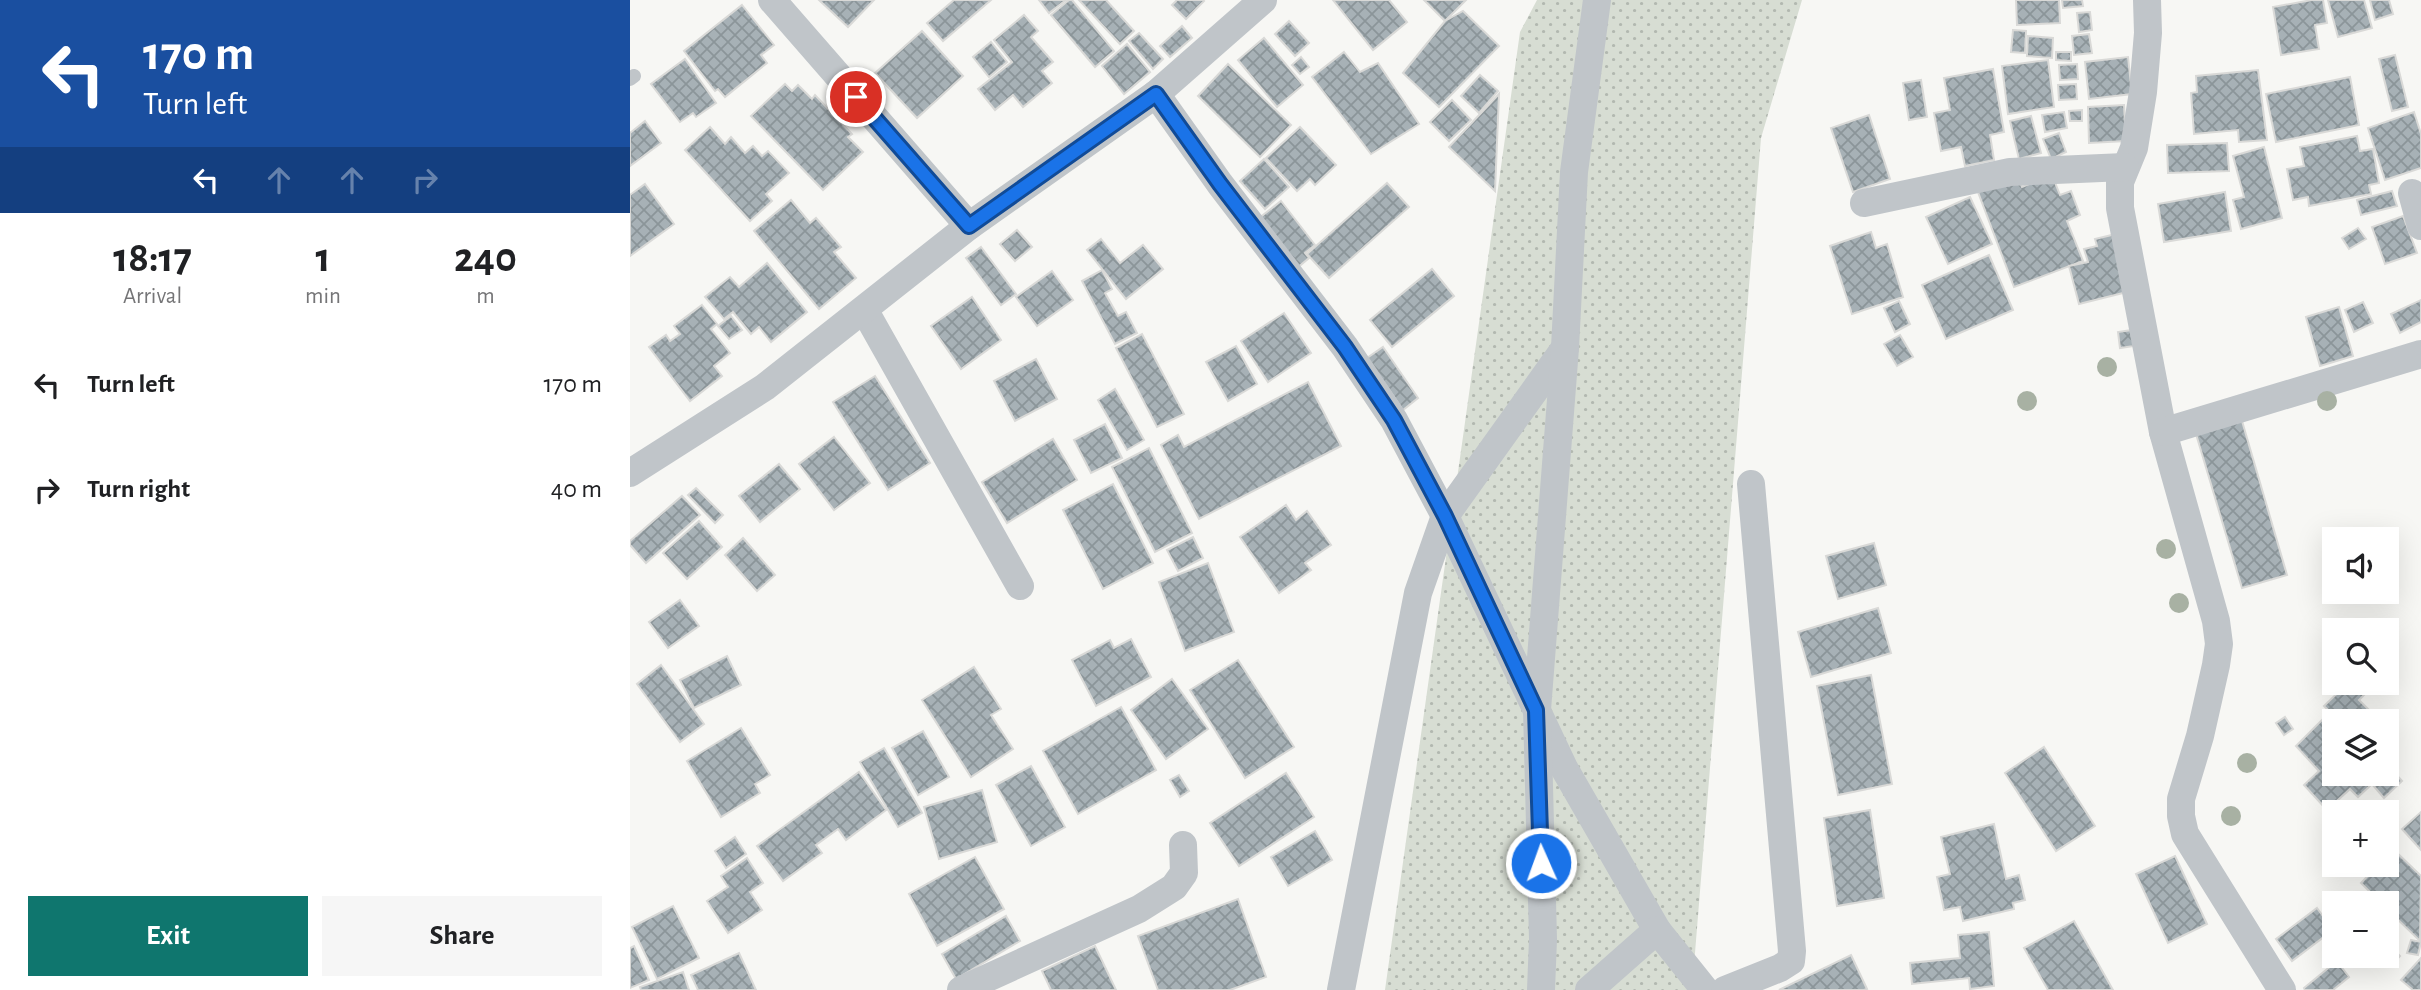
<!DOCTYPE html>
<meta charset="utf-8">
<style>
:root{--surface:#fff;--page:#f6f6f6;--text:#202124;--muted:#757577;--accent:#0f766e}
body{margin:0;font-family:"Alegreya Sans",sans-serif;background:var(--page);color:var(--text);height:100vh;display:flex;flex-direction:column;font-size:26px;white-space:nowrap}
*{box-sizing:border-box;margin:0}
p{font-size:23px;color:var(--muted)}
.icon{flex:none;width:38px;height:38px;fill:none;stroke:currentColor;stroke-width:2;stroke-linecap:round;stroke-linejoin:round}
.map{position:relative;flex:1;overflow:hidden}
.sheet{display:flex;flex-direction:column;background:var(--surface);width:630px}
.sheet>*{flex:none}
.hud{background:#1a4fa0;color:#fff;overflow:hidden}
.tools{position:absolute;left:1692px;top:527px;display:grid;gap:14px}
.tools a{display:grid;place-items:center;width:77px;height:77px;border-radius:0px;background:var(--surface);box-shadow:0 7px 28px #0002;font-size:35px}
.pin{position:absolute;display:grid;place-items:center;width:60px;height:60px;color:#fff;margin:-30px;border:4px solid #fff;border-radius:50%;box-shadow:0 2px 7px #0007}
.me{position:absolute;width:77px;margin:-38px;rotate:358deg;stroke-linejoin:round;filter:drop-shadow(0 0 5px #0008)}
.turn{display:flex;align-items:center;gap:24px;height:147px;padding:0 28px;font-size:32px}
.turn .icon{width:91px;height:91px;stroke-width:2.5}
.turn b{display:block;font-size:49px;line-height:60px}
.lanes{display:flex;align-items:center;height:66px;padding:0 28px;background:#0003;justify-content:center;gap:35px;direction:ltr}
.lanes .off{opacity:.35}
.eta{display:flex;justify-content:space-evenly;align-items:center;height:119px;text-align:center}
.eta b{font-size:42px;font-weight:700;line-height:49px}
.action{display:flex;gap:14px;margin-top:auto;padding:14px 28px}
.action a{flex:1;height:80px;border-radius:0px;background:var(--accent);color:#fff;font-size:28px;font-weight:700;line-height:80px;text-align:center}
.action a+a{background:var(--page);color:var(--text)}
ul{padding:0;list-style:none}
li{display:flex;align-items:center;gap:21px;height:105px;padding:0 28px}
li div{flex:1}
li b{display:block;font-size:26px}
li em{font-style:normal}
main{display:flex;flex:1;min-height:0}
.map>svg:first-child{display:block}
.grass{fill:url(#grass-dots)}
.building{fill:url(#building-cross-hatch);stroke:#d9d9d7;stroke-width:2}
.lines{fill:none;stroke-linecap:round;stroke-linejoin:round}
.service{stroke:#c0c5c9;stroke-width:14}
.minor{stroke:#c0c5c9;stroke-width:28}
.tree{fill:#a8b1a3}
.route-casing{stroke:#114b97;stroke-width:18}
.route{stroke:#1a73e8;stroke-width:12}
</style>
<main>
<section class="sheet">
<div class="hud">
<div class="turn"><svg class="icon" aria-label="left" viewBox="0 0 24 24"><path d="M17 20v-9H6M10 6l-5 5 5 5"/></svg><div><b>170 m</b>Turn left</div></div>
<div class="lanes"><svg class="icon" aria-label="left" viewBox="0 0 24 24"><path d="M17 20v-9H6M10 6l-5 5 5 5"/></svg><svg class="icon off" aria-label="ahead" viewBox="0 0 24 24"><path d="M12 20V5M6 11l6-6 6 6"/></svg><svg class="icon off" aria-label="ahead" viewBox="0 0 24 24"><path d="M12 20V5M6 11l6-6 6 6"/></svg><svg class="icon off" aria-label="right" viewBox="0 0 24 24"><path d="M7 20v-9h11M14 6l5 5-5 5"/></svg></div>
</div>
<div class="eta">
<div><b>18:17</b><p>Arrival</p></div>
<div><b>1</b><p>min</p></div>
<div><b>240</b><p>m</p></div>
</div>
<ul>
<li><svg class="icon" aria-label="left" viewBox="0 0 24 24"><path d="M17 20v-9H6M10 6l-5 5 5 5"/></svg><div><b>Turn left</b></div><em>170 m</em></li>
<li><svg class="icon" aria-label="right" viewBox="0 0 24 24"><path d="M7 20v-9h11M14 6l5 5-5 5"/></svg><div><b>Turn right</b></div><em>40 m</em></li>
</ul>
<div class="action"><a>Exit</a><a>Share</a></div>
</section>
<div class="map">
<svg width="1791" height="990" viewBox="0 0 1791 990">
<defs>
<pattern id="grass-dots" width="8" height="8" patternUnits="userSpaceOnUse" patternTransform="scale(1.75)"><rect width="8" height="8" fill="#d7ddd3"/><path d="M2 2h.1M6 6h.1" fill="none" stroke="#b2b8b0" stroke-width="1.8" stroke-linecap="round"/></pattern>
<pattern id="building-cross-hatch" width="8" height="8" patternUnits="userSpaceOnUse" patternTransform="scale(1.75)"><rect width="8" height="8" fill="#a7b1b6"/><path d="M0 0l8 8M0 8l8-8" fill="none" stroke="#8b9599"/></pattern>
</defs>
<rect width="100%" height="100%" fill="#f7f7f4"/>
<path class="grass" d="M907,0h265l-41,138 -69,852h-307l135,-958z"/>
<g class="building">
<path d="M189,0h55l-26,27z"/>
<path d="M324,0h37l-48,41 -16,-18z"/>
<path d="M409,0h27l-17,13z"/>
<path d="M439,0h3l42,51 -19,16 -44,-52z"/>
<path d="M449,0h27l28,31 -14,13z"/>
<path d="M547,0h26l1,1 -18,18 -14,-14z"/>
<path d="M703,0h56l18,22 -34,28z"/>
<path d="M794,0h42l-21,21z"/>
<path d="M1386,0h43l1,23 -43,2z"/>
<path d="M1432,0h20l1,6 -20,2z"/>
<path d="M1682,0h11l4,23 -12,2 4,24 -38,6 -8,-48z"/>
<path d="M1698,0h36l8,28 -34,9z"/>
<path d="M1740,0h19l4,14 -18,6z"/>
<path d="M112,5l32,40 -13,10 6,8 -42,34 -7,-8 -3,2 -31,-40z"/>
<path d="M833,11l36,35 -60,61 -36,-34 42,-52z"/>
<path d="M1460,12l2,18 -13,2 -2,-19z"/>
<path d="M394,15l14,16 -7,6 22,25 -11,9 10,12 -29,24 -10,-12 -18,15 -17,-21 34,-27 -18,-22z"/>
<path d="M659,21l20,22 -14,13 -20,-22z"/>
<path d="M552,26l10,12 -22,19 -10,-11z"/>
<path d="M1383,30l13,1 -1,22 -14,-1z"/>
<path d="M292,31l41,45 -46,42 -42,-45z"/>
<path d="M509,33l24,26 -10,10 -24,-28z"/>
<path d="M1459,34l3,19 -18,2 -2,-19z"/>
<path d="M1398,36l25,2 -1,20 -25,-2z"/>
<path d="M634,38l39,47 -26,22 -39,-47z"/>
<path d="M361,42l16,20 -18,15 -16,-20z"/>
<path d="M497,44l23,28 -26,22 -22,-28z"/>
<path d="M714,52l16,20 18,-9 41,61 -48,30 -59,-77z"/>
<path d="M1426,52h15v9l-15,-1z"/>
<path d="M1765,55l13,52 -16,4 -13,-52z"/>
<path d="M671,57l8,10 -9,7 -8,-9z"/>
<path d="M1498,57l4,37 -43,5 -4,-37z"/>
<path d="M55,59l31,44 -20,14 -3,-4 -13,9 -29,-38z"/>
<path d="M1418,60l6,47 -46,7 -6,-48z"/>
<path d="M598,64l63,61 -31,32 -62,-61z"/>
<path d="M1447,64l1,15 -18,1 -1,-15z"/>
<path d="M1363,69l11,63 -14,3 4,25 -29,6 -4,-19 -20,4 -7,-38 16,-3 -6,-32z"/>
<path d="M1628,70l9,70 -28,2 -1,-12 -44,4 -3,-41 6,-1 -1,-16z"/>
<path d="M850,75l18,16 -19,22 -18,-17z"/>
<path d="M1720,77l9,48 -83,17 -10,-48z"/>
<path d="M1291,80l6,37 -18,3 -6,-37z"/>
<path d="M155,84l7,7 6,-6 14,14 3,-4 37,39 -4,3 15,15 -40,38 -72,-74z"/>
<path d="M1446,84l1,15 -18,1 -1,-15z"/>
<path d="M869,94l-4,97 -46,-44z"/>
<path d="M822,100l19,20 -22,21 -19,-19z"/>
<path d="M1494,105l2,36 -37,2 -1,-36z"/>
<path d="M1452,110v11h-12l-1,-10z"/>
<path d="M1434,112l3,16 -22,4 -3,-17z"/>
<path d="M1784,112l7,22v34l-36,12 -17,-52z"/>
<path d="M1239,115l21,64 -37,13 -22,-64z"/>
<path d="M1401,116l10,37 -22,6 -9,-38z"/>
<path d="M15,121l16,22 -31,23v-33z"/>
<path d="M80,127l15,17 6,-7 14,16 8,-7 9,10 6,-5 21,22 -23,21 6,7 -22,20 -65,-71z"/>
<path d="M670,127l36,38 -21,20 -5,-6 -13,12 -31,-33z"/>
<path d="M1429,133l7,19 -15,7 -8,-20z"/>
<path d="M1727,136l3,15 13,-2 6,34 -10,2 2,9 -62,12 -1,-9 -15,3 -6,-31 17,-3 -4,-19z"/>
<path d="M1597,143l2,28 -61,2 -1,-28z"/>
<path d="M1634,147l18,71 -41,11 -8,-29 11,-3 -11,-41z"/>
<path d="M634,159l25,28 -24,22 -25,-28z"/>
<path d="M1422,175l8,20 11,-4 9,24 -13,6 16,40 -69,26 -36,-95 40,-15 4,10z"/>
<path d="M757,183l22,24 -80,71 -22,-24z"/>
<path d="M15,184l29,40 -44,32v-61z"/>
<path d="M1762,191l5,15 -36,9 -4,-15z"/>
<path d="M1595,192l6,39 -67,11 -6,-38z"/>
<path d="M1340,197l22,47 -44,20 -22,-47z"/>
<path d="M161,200l19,23 6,-5 25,29 -7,5 22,26 -37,31 -65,-78z"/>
<path d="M651,201l34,44 -10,8 4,5 -12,10 -39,-49z"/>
<path d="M1773,216l14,37 -32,11 -13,-37z"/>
<path d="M1728,228l8,11 -17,10 -7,-11z"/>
<path d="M387,230l15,17 -17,14 -15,-17z"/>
<path d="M1241,232l5,16 11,-4 16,53 -51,17 -22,-68z"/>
<path d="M1486,234l15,57 -52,13 -10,-38 19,-4 -4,-13 13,-3 -2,-7z"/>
<path d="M471,239l19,24 23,-18 20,24 -37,30 -39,-49z"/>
<path d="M351,247l35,47 -15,11 -35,-47z"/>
<path d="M1359,255l24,55 -67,29 -24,-54z"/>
<path d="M137,263l40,49 -36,30 -12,-15 -8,7 -18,-22 -9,7 -19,-22 25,-20 9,10z"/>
<path d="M802,269l22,27 -62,51 -22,-27z"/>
<path d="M472,270l10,19 -7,4 13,23 8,-4 11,21 -22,11 -33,-63z"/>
<path d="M422,271l21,29 -36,26 -21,-29z"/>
<path d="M342,297l29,43 -40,29 -30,-43z"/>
<path d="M1791,300v22l-21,11 -9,-19z"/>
<path d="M1269,301l11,23 -15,8 -11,-24z"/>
<path d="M1733,302l10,21 -19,9 -9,-22z"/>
<path d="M72,305l15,19 -6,5 19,24 -16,13 8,10 -32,25 -41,-54 17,-12 4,6 10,-7 -6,-8z"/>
<path d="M1709,307l14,49 -33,10 -14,-49z"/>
<path d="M654,313l27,40 -43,29 -27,-41z"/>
<path d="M101,316l11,14 -13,9 -11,-13z"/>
<path d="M1502,330l2,16 -14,2 -2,-16z"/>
<path d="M512,334l42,80 -27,13 -41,-79z"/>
<path d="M1270,335l13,22 -16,9 -13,-22z"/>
<path d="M606,346l21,38 -29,17 -22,-39z"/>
<path d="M753,347l35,51 -15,12 -36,-52z"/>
<path d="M406,359l21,40 -42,22 -21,-40z"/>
<path d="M245,376l55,87 -42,27 -55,-88z"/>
<path d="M678,382l33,64 -142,73 -38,-74 17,-10 6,12z"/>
<path d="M485,389l29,51 -17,10 -29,-50z"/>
<path d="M1612,421l45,154 -45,13 -46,-154z"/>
<path d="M475,424l17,34 -31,15 -17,-33z"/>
<path d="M204,437l36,46 -36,27 -35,-46z"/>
<path d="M423,439l24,41 -70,43 -25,-41z"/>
<path d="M519,448l43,85 -37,19 -43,-85z"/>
<path d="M149,464l21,25 -40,33 -21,-26z"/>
<path d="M483,484l40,79 -50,26 -40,-79z"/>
<path d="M66,488l27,27 -8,8 -27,-28z"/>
<path d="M52,496l18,19 -54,48 -16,-18v-4z"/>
<path d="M656,505l10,15 11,-9 24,34 -26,18 6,7 -32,23 -39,-56z"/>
<path d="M69,521l23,26 -35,32 -24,-26z"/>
<path d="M563,537l10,21 -25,13 -11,-21z"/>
<path d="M113,538l32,37 -18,16 -32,-36z"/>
<path d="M1244,543l12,42 -48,14 -12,-43z"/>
<path d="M578,563l26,69 -49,19 -26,-69z"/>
<path d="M50,600l19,26 -31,22 -19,-26z"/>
<path d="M1248,608l13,45 -80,24 -13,-45z"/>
<path d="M501,639l20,38 -55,29 -24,-46 38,-20 4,8z"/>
<path d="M97,656l14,29 -47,23 -14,-28z"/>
<path d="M608,660l56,87 -49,31 -55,-88z"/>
<path d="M31,665l43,59 -24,18 -43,-58z"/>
<path d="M344,667l27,42 -10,6 22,34 -42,28 -49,-77z"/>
<path d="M1241,675l21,109 -54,11 -21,-109z"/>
<path d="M542,679l36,50 -42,30 -35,-49z"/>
<path d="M1719,682h4l11,13 -5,5 18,18 -3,3h-40v53h53v-10l15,17 -18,17 -12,-14 -14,13 -8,-8 -23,21 -23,-25 15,-14 -23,-25 34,-34 -6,-6z"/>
<path d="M491,707l35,63 -78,44 -35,-63z"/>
<path d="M1655,717l8,12 -9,6 -8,-12z"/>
<path d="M111,728l29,47 -15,9 5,9 -39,24 -34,-56z"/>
<path d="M293,731l26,46 -31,18 -26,-47z"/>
<path d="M1414,747l51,79 -39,25 -51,-78z"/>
<path d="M254,748l38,65 -24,14 -38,-65z"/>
<path d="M401,766l34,61 -34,19 -35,-61z"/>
<path d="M229,772l27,38 -40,30 -8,-11 -22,16 6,8 -39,28 -26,-35z"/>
<path d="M656,773l28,44 -75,49 -29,-43z"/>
<path d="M549,775l10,16 -9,6 -10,-17z"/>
<path d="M352,790l15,52 -58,17 -15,-52z"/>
<path d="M1240,810l14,88 -47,8 -13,-88z"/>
<path d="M1791,812v38l-19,-21z"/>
<path d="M1364,824l12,55 13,-4 6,25 -12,3 1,6 -51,12 -3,-14 -16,3 -7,-33 13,-3 -9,-37z"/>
<path d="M685,831l17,29 -44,26 -17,-29z"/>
<path d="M105,837l11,17 -20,14 -11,-17z"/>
<path d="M1763,849l28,27 -1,65 -33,-32v-6h-6l-20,-20 18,-19h8v-8z"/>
<path d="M1545,856l32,68 -39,19 -32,-69z"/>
<path d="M345,857l29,52 -67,37 -28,-52z"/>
<path d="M117,858l16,25 -13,9 12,18 -34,23 -21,-32 21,-14 -7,-11z"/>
<path d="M608,899l28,78 -36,13h-72l-20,-54z"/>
<path d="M43,906l26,52 -42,21 -25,-52z"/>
<path d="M1687,908l16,22 -41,31 -16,-22z"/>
<path d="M376,916l14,25 -64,38 -14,-25z"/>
<path d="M1444,921l39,69h-65l-24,-42z"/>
<path d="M1359,932l5,54 -24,3 -1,-11 -57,6 -2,-21 50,-5 -2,-23z"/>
<path d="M1781,940l10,2 -3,13 -11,-2z"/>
<path d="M1758,944l12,12 -9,10 -10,-10h6z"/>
<path d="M4,946l15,34 -19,8v-40z"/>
<path d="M465,946l21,44h-65l-9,-19z"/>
<path d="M109,953l17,37h-58l-7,-15z"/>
<path d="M1221,955l16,34 -3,1h-85z"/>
<path d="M1791,958v32h-8l-12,-10z"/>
<path d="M1707,961l12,16 -16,13h-28l-1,-2z"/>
<path d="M53,972l6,18h-48l-1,-3z"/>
</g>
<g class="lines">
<path class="service" d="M0,79l4,-3"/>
<g class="minor">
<path d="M142,0l197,226"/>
<path d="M1517,0l1,33 -5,59 -9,56 -14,34v26l43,224 53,189 3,23 -3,21 -16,71 -19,63v17l4,18 97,156"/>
<path d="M526,94l64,90 125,163 49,73 51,96 119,252 93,162 48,60"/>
<path d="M1782,193l9,33"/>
<path d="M1234,203l146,-31 115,-5"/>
<path d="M235,311l155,275"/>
<path d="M1533,432l258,-78"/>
<path d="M0,473l135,-86 204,-161 187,-132 107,-94"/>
<path d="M331,990l178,-81 35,-22 10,-14 -1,-28"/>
<path d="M711,990l77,-397 27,-77 120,-168"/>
<path d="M911,990l2,-51 -6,-229 28,-362 9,-176 23,-172"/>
<path d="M959,990l68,-60"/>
<path d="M1095,990l55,-22 11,-7 1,-10 -41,-467"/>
</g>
</g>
<g class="tree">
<circle cx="1477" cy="367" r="10"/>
<circle cx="1397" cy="401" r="10"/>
<circle cx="1697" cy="401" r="10"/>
<circle cx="1536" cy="549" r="10"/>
<circle cx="1549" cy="603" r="10"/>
<circle cx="1617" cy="763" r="10"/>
<circle cx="1601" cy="816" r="10"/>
</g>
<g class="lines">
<g class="route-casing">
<path id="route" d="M226,97l113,129 187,-132 64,90 125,163 49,73 51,96 91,194 5,153"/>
</g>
<use href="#route" class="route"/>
</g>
</svg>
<div class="tools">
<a><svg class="icon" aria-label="sound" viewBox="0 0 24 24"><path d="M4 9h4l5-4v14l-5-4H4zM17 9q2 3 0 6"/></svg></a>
<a><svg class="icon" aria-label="search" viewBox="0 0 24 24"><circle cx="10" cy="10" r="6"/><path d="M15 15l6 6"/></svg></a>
<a><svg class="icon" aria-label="layers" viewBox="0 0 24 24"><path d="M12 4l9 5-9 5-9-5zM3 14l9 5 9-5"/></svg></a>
<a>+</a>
<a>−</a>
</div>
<div class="pin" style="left:226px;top:97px;background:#d93025"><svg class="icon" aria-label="arrive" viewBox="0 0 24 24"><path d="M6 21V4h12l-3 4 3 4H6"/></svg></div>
<svg class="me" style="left:911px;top:863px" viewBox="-20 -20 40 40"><circle r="17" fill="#1a73e8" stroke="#fff" stroke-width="3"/><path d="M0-11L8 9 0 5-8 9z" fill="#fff"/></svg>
</div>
</main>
